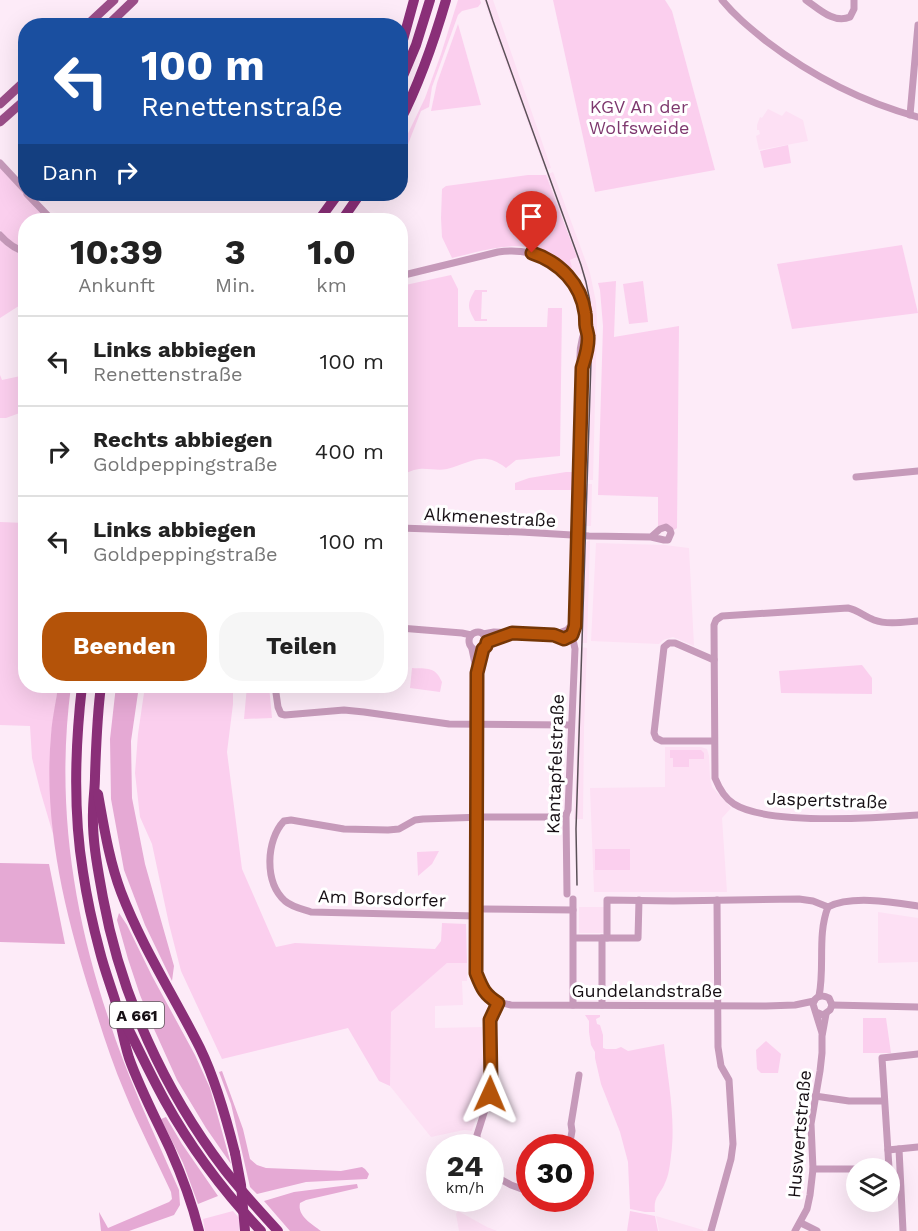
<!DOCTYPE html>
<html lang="de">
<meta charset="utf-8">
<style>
:root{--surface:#fff;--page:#f6f6f6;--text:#222;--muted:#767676;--line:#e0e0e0;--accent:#b45309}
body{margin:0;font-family:"Work Sans",sans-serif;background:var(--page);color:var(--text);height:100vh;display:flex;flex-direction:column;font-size:22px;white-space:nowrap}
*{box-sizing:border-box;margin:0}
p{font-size:20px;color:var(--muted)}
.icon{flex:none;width:33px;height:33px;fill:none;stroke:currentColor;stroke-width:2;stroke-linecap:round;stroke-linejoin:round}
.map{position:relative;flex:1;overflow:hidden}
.sheet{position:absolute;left:18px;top:213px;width:390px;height:480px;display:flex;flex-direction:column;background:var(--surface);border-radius:24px;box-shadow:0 6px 24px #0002}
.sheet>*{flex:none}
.hud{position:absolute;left:18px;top:18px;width:390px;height:183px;border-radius:24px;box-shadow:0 6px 24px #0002;background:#1a4fa0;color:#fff;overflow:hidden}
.buttons{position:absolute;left:846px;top:1158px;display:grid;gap:12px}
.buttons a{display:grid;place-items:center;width:54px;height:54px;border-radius:50%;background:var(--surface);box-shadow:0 6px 24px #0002;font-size:30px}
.speed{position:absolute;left:426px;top:1134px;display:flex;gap:12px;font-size:30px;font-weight:700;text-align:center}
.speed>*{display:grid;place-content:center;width:78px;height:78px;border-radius:50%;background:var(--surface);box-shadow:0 6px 24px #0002;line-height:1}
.speed small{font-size:15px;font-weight:400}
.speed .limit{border:9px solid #d22;background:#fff;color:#111}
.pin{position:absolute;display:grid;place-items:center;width:51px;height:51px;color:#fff;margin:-62px -26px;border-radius:50% 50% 50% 0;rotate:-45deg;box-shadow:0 0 6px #0007}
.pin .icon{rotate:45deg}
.me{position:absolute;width:66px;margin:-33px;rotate:1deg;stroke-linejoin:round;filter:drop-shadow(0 0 4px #0008)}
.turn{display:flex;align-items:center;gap:21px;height:126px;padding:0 24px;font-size:27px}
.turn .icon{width:78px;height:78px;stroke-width:2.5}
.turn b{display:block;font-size:42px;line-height:51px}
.then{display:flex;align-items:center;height:57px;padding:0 24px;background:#0003;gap:12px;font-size:22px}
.eta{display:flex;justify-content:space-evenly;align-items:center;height:102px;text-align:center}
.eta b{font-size:36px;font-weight:700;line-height:42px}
.primary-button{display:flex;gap:12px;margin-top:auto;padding:12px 24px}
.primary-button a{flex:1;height:69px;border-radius:24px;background:var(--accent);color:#fff;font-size:24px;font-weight:700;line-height:69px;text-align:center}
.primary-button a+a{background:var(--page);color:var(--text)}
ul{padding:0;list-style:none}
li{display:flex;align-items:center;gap:18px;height:90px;padding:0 24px;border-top:2px solid var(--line)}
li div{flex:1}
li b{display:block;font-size:22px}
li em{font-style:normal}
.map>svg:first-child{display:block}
.built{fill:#fde0f4}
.green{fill:#fbcfee}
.forest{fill:#e5a9d4}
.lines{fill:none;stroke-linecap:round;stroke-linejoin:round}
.minor{stroke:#c69aba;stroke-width:7}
.major{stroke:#9b4e89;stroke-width:9}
.highway{stroke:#8a2f78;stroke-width:10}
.tram{stroke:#5a5057;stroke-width:1.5}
.highway-bridge{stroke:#8a2f78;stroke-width:10}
.route-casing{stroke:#753606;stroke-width:15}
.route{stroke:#b45309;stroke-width:10}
.labels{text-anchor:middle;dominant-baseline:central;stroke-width:6;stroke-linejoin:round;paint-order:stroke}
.shield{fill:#fff;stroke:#5c575a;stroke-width:1.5}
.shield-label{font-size:16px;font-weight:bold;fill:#160f14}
.park-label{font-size:18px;fill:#7e386e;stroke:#fff}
.street-label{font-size:18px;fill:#160f14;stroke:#fff}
</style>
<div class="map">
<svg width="918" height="1231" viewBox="0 0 918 1231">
<rect width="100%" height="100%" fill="#fdebf8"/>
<g class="built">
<path d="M484,0h9l58,168 -6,2 -44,-121z"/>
<path d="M768,109l14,7 4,-5 17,9 5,21 -49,9 -3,-14 4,-2 -1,-4h-2v-5l3,-8 2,1z"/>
<path d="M553,172l37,101 6,29 1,19 -4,159h-7l4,-100 -1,-73 -7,-34 -6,4 -6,-7 2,-3 -2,-7 6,-2 -8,-27 -22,-56z"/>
<path d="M586,484h6l-1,42h-6z"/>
<path d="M590,540l-3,103h-6l4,-100z"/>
<path d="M596,543l69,2 24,3 5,98 -21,-9 -10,3 -4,4 -68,-3z"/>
<path d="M581,647l6,1 -3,80 -1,91h-9z"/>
<path d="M665,747h36l6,2 2,7 1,22 2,9 19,21 -9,10 5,74h-133l-4,-104 75,-1z"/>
<rect x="579" y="907" width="25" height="26"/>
<path d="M878,912l40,6v44l-40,1z"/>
<path d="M447,963h20v18h-5l1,24 -28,1v22l47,-1 2,65 -12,39 -8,-1 -33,7 -41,-51v-74z"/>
<path d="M458,1211l29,16 10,4h-38l-3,-17z"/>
<path d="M656,1216l47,14v1h-44z"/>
</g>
<g class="green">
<path d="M458,0h22l1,3 -3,4 -16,4 -4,4 -26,72 -3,20 -8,4 -20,51v-14l24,-50 16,-44z"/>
<path d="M553,0h112l7,11 43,159 -120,22z"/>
<path d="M458,24l23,81 -50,6 6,-28z"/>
<path d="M788,145l3,18 -27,5 -4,-17z"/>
<path d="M0,167l47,53h-21l-1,28c-11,-3 -18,-9 -25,-18z"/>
<path d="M528,175h18l31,82 -7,3 2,7 -2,3c-36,-37 -75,-22 -118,-12l-10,-21 -1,-19 1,-29 4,-3z"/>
<path d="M0,240c7,7 16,13 26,15l-1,47 -25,16z"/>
<path d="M902,245l16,68 -126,16 -15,-65z"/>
<path d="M451,275l7,14v38h89l1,-19h14l-2,148 -44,4 -10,8c-23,-18 -35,-5 -59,1 -9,2 -19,-1 -28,0 -7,1 -13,4 -18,6v-189z"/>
<path d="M616,281l-2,56 65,-11 -2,202 -3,2c-6,-6 -9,-6 -16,-4v-29l-60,-2 5,-169 -3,-36 -2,-7z"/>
<path d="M643,281l5,41 -19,2 -6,-40z"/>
<path d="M475,290h12v2h-5l-1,27h6v2h-12c-8,-14 -8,-17 0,-31z"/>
<path d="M0,375l2,5 23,-5v36l-19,7h-6z"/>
<path d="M566,472h7l-1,18h-57v-7l14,-5z"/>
<path d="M0,522l25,1 1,163h32l-7,49 -1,48 3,51 -13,-44 -8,-32 -2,-32 -30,-1z"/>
<path d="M862,665l10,13v16l-91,-1 -2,-22z"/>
<path d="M412,668c15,1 23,-2 30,14l-2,10 -30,-4z"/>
<path d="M145,686h88v18l-6,48 15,117 34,78 19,-4 140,6 6,-8 1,-18 24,1 1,39h-20l-56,49 -1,74 -11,-5 -31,-53 -126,31 -41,-88 -12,-47 -17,-80 -12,-27 -5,-44 3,-39z"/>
<path d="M247,686h22l3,32 -28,1z"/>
<path d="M670,750h31l3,3v6h-15v8h-16v-9h-3z"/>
<rect x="595" y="849" width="35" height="21"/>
<path d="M439,851l-7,13 -14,12 -1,-24z"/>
<path d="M585,1015h15v2l-4,2 1,5 3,1 3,10v13l3,1h10l5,-2 7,4 36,-7c4,37 12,75 7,112 -1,8 -2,19 -6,27 -5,12 -12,14 -10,29h-10l-15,-3 -2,-47 -8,-30 -19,-48 -6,-26v-6l-4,-7 -2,-13v-11z"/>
<path d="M863,1018h23l5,35h-28z"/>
<path d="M766,1041l15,13 -3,19h-17l-4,-4 -1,-19z"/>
<path d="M233,1211l6,7v13h-34l-2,-12z"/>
<path d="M630,1211l25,5 3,15h-31z"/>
</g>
<g class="forest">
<path d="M58,686h13c-15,114 1,222 37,331 19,60 46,116 71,173l1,15 -6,10 -45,16h-28l-2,-19 9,16 61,-26 3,-3 -1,-7c-15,-33 -32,-65 -46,-99 -13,-30 -23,-62 -33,-94 -27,-85 -49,-174 -41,-264 1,-16 5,-33 7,-49z"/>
<path d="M116,686h23l-8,55 1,57 13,66 29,102 -2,15 -27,-56 -21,-55 -13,-71 -1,-60z"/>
<path d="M0,863l49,1 16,80 -65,-2z"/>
<path d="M119,913l8,12 25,51 43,79 15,33 21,76 -25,-36 -29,-48 -23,-51 -14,-34 -12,-36 -11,-39z"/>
<path d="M222,1071l21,58 7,30 7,6 9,3 75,3 21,-4 3,2 4,5 -2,5 -61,3 -49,12 -7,-7 -19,-83 -12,-32z"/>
<path d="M166,1117l16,27 36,52 -20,8 -15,-41 -22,-44z"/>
<path d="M357,1184l1,4 -52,12 -6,3c-3,13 12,21 21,28h-31l-26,-30 30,-9z"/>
</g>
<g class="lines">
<g class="minor">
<path d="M722,0c13,16 28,28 44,41 46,35 96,61 152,76"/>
<path d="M806,0c13,9 28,24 44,17l4,-8v-9"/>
<path d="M910,115l8,-90"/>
<path d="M0,163l26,28"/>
<path d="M27,194l25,26"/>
<path d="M0,235c7,8 15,14 26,17"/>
<path d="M400,276l98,-24c33,-5 70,9 82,44 2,5 5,12 5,18 1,4 0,9 1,14 1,3 2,5 2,8 1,11 -3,22 -6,32l-8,264 -4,5 -6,2 -10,-4 -60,-3 -11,2"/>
<path d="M581,366c-3,-14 0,-26 5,-39"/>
<path d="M856,477l62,-6"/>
<path d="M400,528l121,4 68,4 62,1 13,3h4l3,-7 -1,-3 -4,-3 -6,2 -9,8"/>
<path d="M918,621c-13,1 -31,4 -44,-1 -9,-3 -16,-10 -26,-12l-126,8 -6,4 -2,5 1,153c4,10 9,20 19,26 33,21 143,14 184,11"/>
<path d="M400,628l62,5 9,2"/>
<circle cx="478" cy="641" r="9"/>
<path d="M554,635l13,-5 8,-9"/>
<path d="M487,642l20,-8"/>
<path d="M472,649l5,24 -1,300c8,21 12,28 35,32l255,1 29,-1 19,-4"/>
<path d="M478,670l5,-21"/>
<path d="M275,686l3,21 3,7 4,1 59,-5 20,2 85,12 122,1"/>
<path d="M714,741h-52l-6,-3 -2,-5 10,-86 5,-4h6l39,17"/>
<path d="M567,894l-1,-79 2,-5 7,-161 -3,-14"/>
<path d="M573,899v106"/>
<path d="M828,907c23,-12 64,-5 90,-1"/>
<path d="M484,909l89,1"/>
<path d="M476,916l-165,-4c-9,-3 -19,-5 -26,-11 -21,-19 -19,-61 -1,-80l7,-1 53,9 44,1 11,-1 16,-9 8,-1 61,-2h76l6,-2"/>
<path d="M574,938h64l1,-38"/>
<path d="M607,938v-38l66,1 126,-2 14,2 15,6"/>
<path d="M819,996c6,-29 -2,-61 9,-89"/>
<path d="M602,1005v-67"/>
<path d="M832,1005l86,2"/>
<path d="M816,1012l7,3 7,-5 2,-5 -3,-7c-7,-4 -14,-2 -16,6l9,29"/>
<path d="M815,1096l34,5h35"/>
<path d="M478,1148l-1,-13 13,-41v-74l8,-17"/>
<path d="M569,1148l3,-17 -1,-7 8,-49"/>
<path d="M899,1149l4,82"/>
<path d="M888,1150l30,-3"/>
<path d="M889,1168l-7,-110 36,-4"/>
<path d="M813,1169h43"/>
<path d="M490,1173l3,2 18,10 19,7"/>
<path d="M801,1223l16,8"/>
<path d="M711,1231l20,-72 2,-15 -4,-64 -8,-14 -3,-19 -1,-147"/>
<path d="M795,1231l12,-22 3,-14 3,-26 -2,-45 9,-53 2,-18v-17l4,-22"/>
</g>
<g class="major">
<path d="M86,26l28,-26"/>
<path d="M107,26l27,-26"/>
<path d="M0,104l26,-24"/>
<path d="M0,122l26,-23"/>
</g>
<g class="highway">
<path d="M400,51l14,-51"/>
<path d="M400,83l16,-38 14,-45"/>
<path d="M400,121c20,-39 34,-80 46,-121"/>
<path d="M319,220l19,-26"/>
<path d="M342,220l18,-26"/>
<path d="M82,686c-7,61 -9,125 1,186 4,27 10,54 17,80 4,16 10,32 15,48 5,19 8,39 14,58 11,31 27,61 41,91 12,27 22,54 29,82"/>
<path d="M101,686c-4,30 -5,60 -6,90 0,12 -2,24 -2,36 -1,29 5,58 10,86 18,98 61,192 121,271 17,22 36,42 54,62"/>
<path d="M98,794c6,33 11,66 23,98 21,55 53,104 79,156 16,33 26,69 35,105"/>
<path d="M123,1018c14,28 27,56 42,83 26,47 59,91 96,130"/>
</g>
<path class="tram" d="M486,0l7,21 88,244c7,21 11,42 11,65l-16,499 1,56"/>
<path class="highway-bridge" d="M235,1153l6,32 4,46"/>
</g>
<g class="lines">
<g class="route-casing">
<path id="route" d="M490,1094l1,-11 -1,-63 8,-17c-14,-9 -16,-15 -22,-30l1,-300 6,-24 3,-3 1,-4 25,-9 42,2 10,4 8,-4 3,-9 7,-258c3,-10 7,-21 6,-32 0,-1 -2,-9 -2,-9 -1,-5 0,-10 -1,-14 -4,-29 -25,-51 -53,-60"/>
</g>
<use href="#route" class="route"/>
</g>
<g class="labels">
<rect class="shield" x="110" y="1002" width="54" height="26" rx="4.5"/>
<g class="shield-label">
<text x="137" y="1015">A 661</text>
</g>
<g class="park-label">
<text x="639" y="106">KGV An der<tspan x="639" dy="21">Wolfsweide</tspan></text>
</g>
<g class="street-label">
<text transform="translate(490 517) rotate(3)">Alkmenestraße</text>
<text transform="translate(555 764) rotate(-88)">Kantapfelstraße</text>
<text transform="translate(827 800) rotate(2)">Jaspertstraße</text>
<text transform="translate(382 898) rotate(2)">Am Borsdorfer</text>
<text x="647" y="990">Gundelandstraße</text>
<text transform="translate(799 1134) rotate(-85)">Huswertstraße</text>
</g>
</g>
</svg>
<div class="buttons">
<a><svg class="icon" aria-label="layers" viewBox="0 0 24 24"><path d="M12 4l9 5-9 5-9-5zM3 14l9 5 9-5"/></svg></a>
</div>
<div class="speed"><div>24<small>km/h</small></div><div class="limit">30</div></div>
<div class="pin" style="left:532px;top:253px;background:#d93025"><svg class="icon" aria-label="arrive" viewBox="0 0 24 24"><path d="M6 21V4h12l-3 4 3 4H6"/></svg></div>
<svg class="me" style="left:490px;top:1094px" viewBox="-20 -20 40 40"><path d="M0-17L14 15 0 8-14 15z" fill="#b45309" stroke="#fff" stroke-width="4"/></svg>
<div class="hud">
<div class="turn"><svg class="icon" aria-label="left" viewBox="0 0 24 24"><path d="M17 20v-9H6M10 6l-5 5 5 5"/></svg><div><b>100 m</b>Renettenstraße</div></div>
<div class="then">Dann<svg class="icon" aria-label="right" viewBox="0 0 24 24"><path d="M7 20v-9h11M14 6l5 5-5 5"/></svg></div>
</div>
<section class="sheet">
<div class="eta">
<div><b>10:39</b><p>Ankunft</p></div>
<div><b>3</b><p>Min.</p></div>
<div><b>1.0</b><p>km</p></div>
</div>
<ul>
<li><svg class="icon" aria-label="left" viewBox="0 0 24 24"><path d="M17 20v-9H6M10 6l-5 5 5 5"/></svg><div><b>Links abbiegen</b><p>Renettenstraße</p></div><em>100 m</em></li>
<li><svg class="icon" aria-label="right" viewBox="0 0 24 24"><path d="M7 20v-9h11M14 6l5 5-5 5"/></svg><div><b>Rechts abbiegen</b><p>Goldpeppingstraße</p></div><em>400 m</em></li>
<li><svg class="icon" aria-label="left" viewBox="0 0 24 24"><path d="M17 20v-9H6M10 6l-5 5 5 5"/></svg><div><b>Links abbiegen</b><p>Goldpeppingstraße</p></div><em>100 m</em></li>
</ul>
<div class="primary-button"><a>Beenden</a><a>Teilen</a></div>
</section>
</div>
